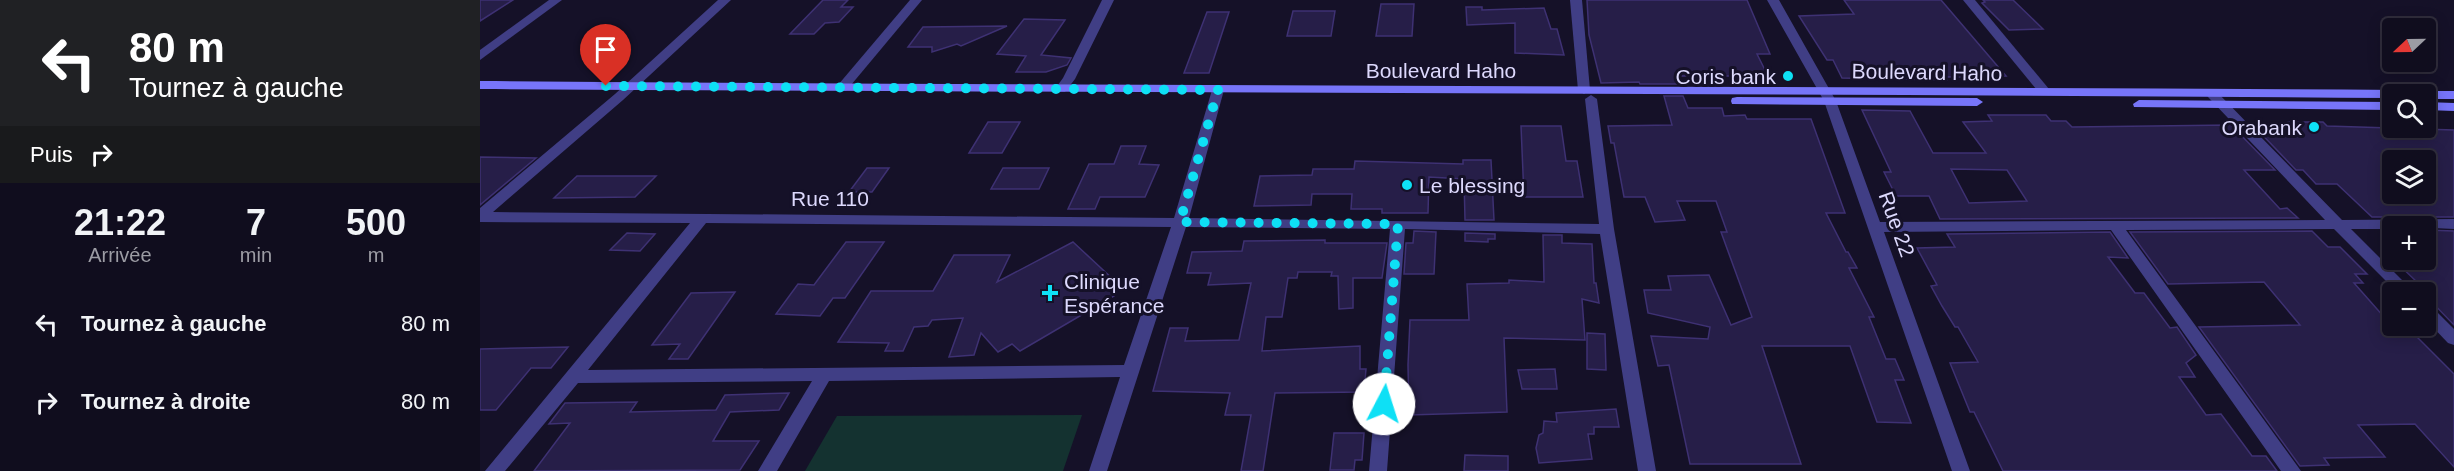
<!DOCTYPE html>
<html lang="fr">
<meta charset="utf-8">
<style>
:root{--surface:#100d1e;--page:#1e1b2b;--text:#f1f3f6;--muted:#9c9ca4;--line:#302d3c}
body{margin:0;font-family:Helvetica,sans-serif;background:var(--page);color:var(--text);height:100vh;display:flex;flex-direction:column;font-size:22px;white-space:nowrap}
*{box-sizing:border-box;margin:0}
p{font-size:20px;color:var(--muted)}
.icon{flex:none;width:33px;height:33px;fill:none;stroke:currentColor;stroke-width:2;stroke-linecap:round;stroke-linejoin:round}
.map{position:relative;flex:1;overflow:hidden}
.details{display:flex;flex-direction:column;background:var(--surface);width:480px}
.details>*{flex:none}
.banner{background:#202124;color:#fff;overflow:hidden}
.needle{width:39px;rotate:248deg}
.buttons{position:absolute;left:1902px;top:18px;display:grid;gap:12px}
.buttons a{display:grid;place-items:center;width:54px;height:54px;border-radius:6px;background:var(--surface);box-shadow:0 3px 15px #0003,0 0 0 2px var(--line);font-size:30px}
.pin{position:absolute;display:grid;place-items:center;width:51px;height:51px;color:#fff;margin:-62px -26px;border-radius:50% 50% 50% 0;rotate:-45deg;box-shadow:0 0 6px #0007}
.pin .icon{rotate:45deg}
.me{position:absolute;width:66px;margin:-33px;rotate:5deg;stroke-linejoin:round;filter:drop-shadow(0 0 4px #0008)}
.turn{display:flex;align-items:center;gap:21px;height:126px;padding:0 30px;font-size:27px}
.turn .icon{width:78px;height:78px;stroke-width:2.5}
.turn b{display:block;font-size:42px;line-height:51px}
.then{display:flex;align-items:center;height:57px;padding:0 30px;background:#0003;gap:12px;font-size:22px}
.eta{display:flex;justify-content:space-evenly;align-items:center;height:102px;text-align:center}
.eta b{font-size:36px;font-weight:700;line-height:42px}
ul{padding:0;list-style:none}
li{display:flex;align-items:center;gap:18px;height:78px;padding:0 30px}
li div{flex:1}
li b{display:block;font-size:22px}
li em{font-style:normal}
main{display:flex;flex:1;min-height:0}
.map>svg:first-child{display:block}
.green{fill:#143230}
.building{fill:#261e48;stroke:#3e3173;stroke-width:1.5;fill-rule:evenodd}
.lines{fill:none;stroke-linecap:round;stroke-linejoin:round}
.street{fill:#403e85;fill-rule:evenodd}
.secondary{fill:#7775f9;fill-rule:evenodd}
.route{stroke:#0ee0f5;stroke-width:10;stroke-dasharray:0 18}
.poi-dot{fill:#0ee0f5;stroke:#151128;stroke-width:2}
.labels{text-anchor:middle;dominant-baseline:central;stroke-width:6;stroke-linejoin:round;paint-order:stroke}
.street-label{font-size:21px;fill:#ddd9fd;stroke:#151128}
.poi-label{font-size:21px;fill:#ddd9fd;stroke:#151128;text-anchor:end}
</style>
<main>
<section class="details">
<div class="banner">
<div class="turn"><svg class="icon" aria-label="left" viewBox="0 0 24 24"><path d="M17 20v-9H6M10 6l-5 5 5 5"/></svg><div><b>80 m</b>Tournez à gauche</div></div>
<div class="then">Puis<svg class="icon" aria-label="right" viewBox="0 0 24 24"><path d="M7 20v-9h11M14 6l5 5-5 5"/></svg></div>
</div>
<div class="eta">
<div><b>21:22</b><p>Arrivée</p></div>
<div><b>7</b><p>min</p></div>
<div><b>500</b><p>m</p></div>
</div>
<ul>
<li><svg class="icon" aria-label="left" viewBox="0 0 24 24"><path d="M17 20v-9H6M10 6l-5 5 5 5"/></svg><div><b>Tournez à gauche</b></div><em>80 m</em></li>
<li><svg class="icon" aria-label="right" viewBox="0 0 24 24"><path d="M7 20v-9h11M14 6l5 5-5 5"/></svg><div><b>Tournez à droite</b></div><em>80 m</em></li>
</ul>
</section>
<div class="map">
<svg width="1974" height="471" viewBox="0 0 1974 471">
<rect width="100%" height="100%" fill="#151128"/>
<path class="green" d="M602,415l-19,56h-258l32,-55z"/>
<g class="building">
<path d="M0,0h33l-33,21z"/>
<path d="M343,0h25l-7,7h12l-14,15 -14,1 -11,11h-24z"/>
<path d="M1107,0h160l23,54h-13l11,22h-92l3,8h-39l-1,-2 -38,1 -12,-48z"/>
<path d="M1364,0h97l65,76 -60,1 1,3 -105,-2 -9,-18h-6l-28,-44 55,-2z"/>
<path d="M1503,0h30l30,29 -34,1 -27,-27 3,-1z"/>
<path d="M901,4h33l-2,32h-36z"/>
<path d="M986,7h16v3l62,-2 7,21h6l7,26 -49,-2v-30l-48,2z"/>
<path d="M813,11h42l-4,25h-44z"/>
<path d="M727,12h22l-20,61h-25z"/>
<path d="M544,19l41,1 -24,35 30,3 -4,7 -21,7h-30l10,-16 -29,-2z"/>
<path d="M527,26l-46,20 -4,-2 -25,8v-5h-24l15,-20z"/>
<path d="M1184,96h19l5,12h34l2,8 21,-1 2,4h64l34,94h-19l20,39h2l9,16h-8l25,49h-5l17,42h9l9,21h-9l16,43 -34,-1 -27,-76h-88l39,118h-111l-21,-99 -11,1 -7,-30 57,3 2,-12 -62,-14 -4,-23h27l-3,-14 41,-1 22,50 21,-8 -31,-85h6l-11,-31h-39l8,19 -30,2 -10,-25h-21l-10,-54h-3l-3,-17 64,-1z"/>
<path d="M1382,110l48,1 23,42h53l-23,-31 29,-1 -4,-6h58l5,6h15l6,6 159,-2 44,45h-31l36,39 7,-1 11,10 -358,1 -11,-23h-33l-12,-24h7zM1471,169l56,1 20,31 -58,2z"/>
<path d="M508,122h32l-18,31h-33z"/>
<path d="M1808,122h35l4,4 127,4v87h-82l-35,-33h-21l-13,-14h-7l-44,-46h38zM1912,160h34v34h-34z"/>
<path d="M1041,126h40l5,35h11l6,36h-59z"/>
<path d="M641,146h25l-7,18 20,1 -14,32h-45l-5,12h-27l21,-45h25z"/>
<path d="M0,157l56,1 -56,47z"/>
<path d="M983,160h28l3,60h-29l-1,-41 -35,-2 -1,36h-46v-4h-31l1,-15h-40l-1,11 -57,1 6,-30 52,-1 1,-6h41l1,-8 108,3z"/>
<path d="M387,168h22l-17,24h-23z"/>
<path d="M523,168h46l-10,21h-48z"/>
<path d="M97,176h79l-21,21 -81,1z"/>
<path d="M1946,230l28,1v94l-28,-29v-4h-4l-8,-8h5l-25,-24h32z"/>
<path d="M934,231l22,1 -2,42h-30l2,-31h7z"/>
<path d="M1832,231l16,16h12l27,27h-12l8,9h-9l38,43h14l48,48v93l-39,-43 -57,1 27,32 -61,1 5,7 -29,1 -101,-139 101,-2 -36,-43 -96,2 -38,-52z"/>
<path d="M1630,232l18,26 -20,-1 27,36h9l26,35 7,-1 19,28 -10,8 9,14h-16l27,38 15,-1 31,42h14l11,15h-274l-29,-59h-4l-20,-49 28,-1 -20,-35h-3l-13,-21 -11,-20 6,-1 -20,-37 38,-1 -8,-13z"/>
<path d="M147,233l28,1 -15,17 -30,-1z"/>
<path d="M985,233l30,1v5h-7v3l-23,-1z"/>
<path d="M1063,235h19v8l30,1 2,39h2l3,20 -17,-4 3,41 -81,-2 3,74 -98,3 -1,-50 2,-45h59l-2,-36 42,-1v-3l35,2z"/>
<path d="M845,240v3h62l-5,35h-29v30l-14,1 -1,-33h-7l1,-4h-34l-1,6h-9l-6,39h-16l-4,34 98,-5v23h6l-2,23 -89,1 -12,78h-22l10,-56h-26l5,-22 -77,-2 17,-63h18l-3,13 54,-1 12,-57 -43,2 3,-12h-24l5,-21 50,-1 2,-10z"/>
<path d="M366,242h38l-39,56h-12l-13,18 -44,-2 22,-30 16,1z"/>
<path d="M593,242l42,39 -1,15 -94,55 -8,-7 -14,8 -17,-19 -7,22 -25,2 14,-39 -31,2 -4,6 -14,1 -11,24h-18l4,-8 -51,-1 33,-51h62l21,-36h56l-13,27z"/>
<path d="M255,292l-47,67h-19l11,-15 -28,1 39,-52z"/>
<path d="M1107,333l18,1 1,36 -19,-1z"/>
<path d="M88,347l-17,21h-20l-35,42h-16v-61z"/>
<path d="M1075,369l2,20h-35l-4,-19z"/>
<path d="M309,393l-10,17 -49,2 -17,29h46l-19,29 -206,1 36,-48 -21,1 16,-21 72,-1 -7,10 86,-2 9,-15z"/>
<path d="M1136,409l3,18h-25v7h-6l4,25 -53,4 -3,-15 3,-13 4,-2 1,-12 13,1 -1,-9z"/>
<path d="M854,433h30l-2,27h-7l-1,10h-24z"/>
<path d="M985,455l43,1v15h-44z"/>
</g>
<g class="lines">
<g class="street">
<path d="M69,0h13l-82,60v-10z"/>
<path d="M238,0h13l-108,100 -130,112 681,6 38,-128 6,-4 6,4 -35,128 410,6 -14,-125 6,-4 6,4 17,130 42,242h-18l-38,-237 -195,-5 -18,242h-18l21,-242 -204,-2 -79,244h-18l31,-94 -291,4 -52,90h-19l54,-90 -234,2 -73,88h-20l205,-248 -210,-1v-14l135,-114zM226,223l465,4 -47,138 -536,5z"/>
<path d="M430,0h12l-76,91h-8l-2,-3 2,-3z"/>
<path d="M622,0h12l-39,79 -10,13h-8l-2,-3 8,-11z"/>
<path d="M1090,0h12l8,90 -6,4 -6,-4z"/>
<path d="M1287,0h12l57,101 44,121 445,-2 -117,-123 -2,-3 2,-3h8l126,129 112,-1v10l-62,-3v3h-41l63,63h-17l-63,-63 -208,1 175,241h-20l-170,-241 -227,2 86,239h-18l-128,-370z"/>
<path d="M1483,0h12l74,89 2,3 -2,3h-8z"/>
<path d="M1946,305l6,2 22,22v16l-6,-2 -22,-23z"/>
</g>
<g class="secondary">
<path d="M0,81c640,5 1281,5 1921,9l6,4h-15v4c-637,-5 -1275,-5 -1912,-9z"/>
<path d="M1946,91h28v8h-28v-5h-6z"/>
<path d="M1257,97l240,1 6,4 -6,4 -245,-2 -1,-3 1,-3z"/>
<path d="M1659,100l253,2v8l-258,-3 -1,-3z"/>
<path d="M1946,102l28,1v8l-28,-1z"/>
</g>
</g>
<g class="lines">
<path class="route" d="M126,86l612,4 -38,132 218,2 -14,180"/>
</g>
<g class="poi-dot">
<circle cx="1308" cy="76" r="6"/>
<circle cx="1834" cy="127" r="6"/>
<circle cx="927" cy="185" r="6"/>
<path d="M567 284h6v6h6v6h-6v6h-6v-6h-6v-6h6z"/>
</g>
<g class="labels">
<g class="street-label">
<text x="961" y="70">Boulevard Haho</text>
<text transform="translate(1447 72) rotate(1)">Boulevard Haho</text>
<text x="350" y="198">Rue 110</text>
<text transform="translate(1417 224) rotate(70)">Rue 22</text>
</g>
<g class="poi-label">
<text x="1296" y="76">Coris bank</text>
<text x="1822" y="127">Orabank</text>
<text x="939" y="185" text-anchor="start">Le blessing</text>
<text x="584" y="281" text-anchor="start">Clinique<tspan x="584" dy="24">Espérance</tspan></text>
</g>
</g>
</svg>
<div class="buttons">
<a><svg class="needle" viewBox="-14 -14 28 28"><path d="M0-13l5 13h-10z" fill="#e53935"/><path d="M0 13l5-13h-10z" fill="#9c9ca4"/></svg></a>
<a><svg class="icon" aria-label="search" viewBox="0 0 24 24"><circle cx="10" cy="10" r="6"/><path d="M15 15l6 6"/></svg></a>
<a><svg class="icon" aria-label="layers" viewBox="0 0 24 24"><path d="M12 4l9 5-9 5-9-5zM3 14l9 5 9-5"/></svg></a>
<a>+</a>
<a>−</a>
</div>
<div class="pin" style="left:126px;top:86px;background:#d93025"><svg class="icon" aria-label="arrive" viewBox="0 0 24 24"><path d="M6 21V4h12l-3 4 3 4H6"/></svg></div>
<svg class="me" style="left:904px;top:404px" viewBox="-20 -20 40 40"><circle r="19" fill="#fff"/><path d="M0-13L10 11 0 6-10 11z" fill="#0ee0f5"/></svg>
</div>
</main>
